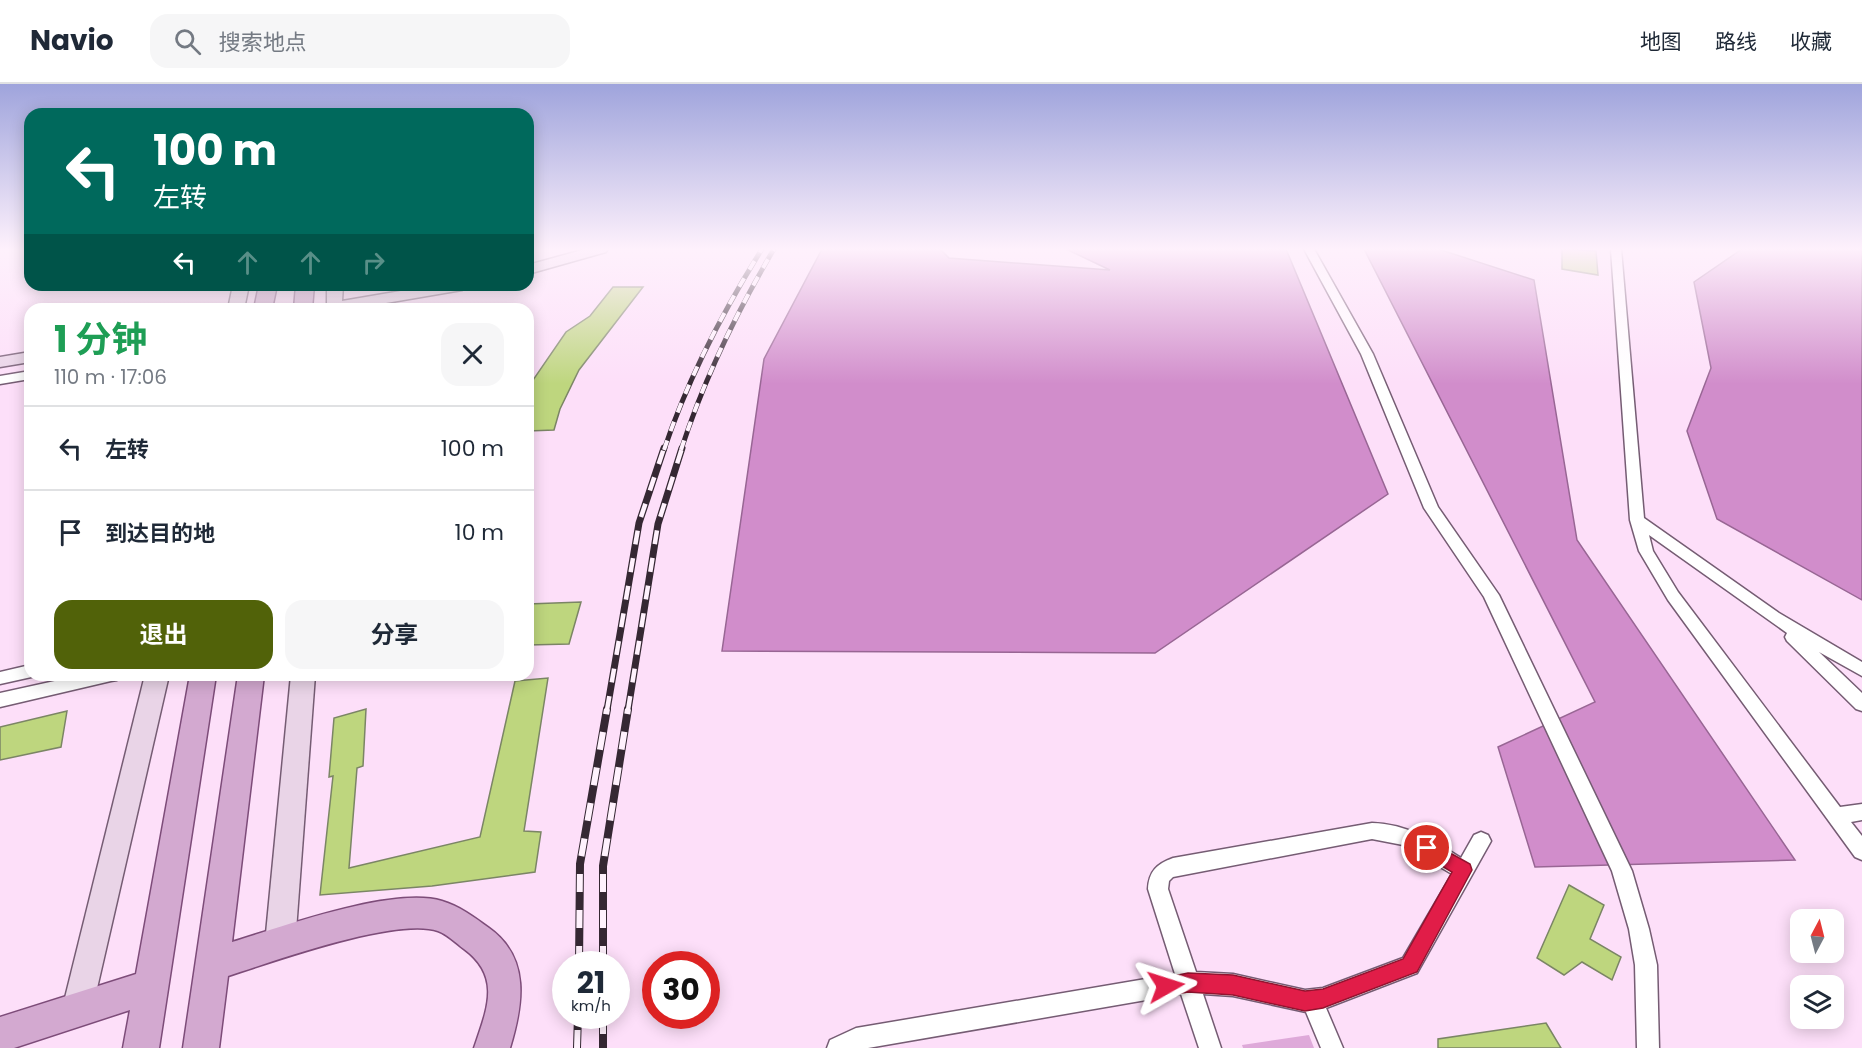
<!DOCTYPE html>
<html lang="zh">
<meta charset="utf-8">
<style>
:root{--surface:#fff;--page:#f6f6f7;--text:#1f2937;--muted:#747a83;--line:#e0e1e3;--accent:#516209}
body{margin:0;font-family:Poppins,"Noto Sans SC",sans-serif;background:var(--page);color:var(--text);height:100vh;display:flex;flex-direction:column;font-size:22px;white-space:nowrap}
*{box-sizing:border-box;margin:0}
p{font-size:20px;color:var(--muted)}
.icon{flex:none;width:33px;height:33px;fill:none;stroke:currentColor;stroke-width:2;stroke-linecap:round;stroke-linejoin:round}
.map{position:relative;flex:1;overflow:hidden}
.panel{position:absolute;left:24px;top:219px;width:510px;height:378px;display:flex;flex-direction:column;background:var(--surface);border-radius:18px;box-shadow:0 3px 15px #0003}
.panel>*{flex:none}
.hud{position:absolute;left:24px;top:24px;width:510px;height:183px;border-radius:18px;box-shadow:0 3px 15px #0003;background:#00695c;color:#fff;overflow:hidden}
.needle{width:39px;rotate:7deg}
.buttons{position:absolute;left:1790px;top:825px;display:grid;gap:12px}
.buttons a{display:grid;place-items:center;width:54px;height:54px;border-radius:12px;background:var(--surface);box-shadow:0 3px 15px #0003;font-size:30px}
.speed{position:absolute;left:552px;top:867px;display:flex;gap:12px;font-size:30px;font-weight:700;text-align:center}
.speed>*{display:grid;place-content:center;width:78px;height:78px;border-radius:50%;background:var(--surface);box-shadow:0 3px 15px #0003;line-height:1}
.speed small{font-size:15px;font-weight:400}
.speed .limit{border:9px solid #d22;background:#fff;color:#111}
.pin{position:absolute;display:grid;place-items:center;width:51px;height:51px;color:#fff;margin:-26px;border:3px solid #fff;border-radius:50%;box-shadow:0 2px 6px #0007}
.me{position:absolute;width:66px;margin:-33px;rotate:84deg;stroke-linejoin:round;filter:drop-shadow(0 0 4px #0008)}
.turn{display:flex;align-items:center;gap:21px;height:126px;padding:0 30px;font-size:27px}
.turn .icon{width:78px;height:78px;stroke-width:2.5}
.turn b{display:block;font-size:42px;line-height:51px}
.lanes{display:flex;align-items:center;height:57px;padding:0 30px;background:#0003;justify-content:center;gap:30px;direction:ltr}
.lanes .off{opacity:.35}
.round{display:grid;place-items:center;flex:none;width:63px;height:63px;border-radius:18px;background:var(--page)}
.summary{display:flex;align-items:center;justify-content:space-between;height:102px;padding:0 30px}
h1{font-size:36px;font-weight:700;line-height:45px;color:#1e9e55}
.primary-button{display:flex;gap:12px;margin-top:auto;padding:12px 30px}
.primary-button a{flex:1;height:69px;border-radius:18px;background:var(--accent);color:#fff;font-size:24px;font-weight:700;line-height:69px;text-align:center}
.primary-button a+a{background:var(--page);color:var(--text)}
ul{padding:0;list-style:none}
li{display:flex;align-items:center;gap:18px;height:84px;padding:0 30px;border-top:2px solid var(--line)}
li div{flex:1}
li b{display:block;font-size:22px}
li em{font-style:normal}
header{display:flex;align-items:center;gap:36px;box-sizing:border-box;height:84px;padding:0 30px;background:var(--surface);border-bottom:2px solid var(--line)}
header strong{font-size:28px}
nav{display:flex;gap:33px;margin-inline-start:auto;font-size:21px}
.search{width:420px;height:54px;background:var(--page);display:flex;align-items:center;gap:15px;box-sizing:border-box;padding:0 21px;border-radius:18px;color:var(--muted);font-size:22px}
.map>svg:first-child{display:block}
.green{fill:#dea9d9}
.water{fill:#d18dcb;stroke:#986694;stroke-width:1.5}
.building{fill:#bed67e;stroke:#7b8565;stroke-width:1.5}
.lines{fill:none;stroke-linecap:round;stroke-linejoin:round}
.street-casing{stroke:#755c73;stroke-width:3}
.secondary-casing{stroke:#755c73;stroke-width:3}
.primary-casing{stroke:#7d4c79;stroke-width:3}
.street{fill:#fff;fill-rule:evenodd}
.secondary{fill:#e9d4e7;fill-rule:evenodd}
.primary{fill:#d3a9d0;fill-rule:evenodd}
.rail-far2-casing{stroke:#352833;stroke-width:5}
.rail-far1-casing{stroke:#352833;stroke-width:7}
.rail-casing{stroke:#352833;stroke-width:8}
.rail-far2{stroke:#fff2fd;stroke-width:4;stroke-dasharray:10;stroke-linecap:butt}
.rail-far1{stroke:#fff2fd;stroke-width:4.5;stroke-dasharray:14;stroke-linecap:butt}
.rail{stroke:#fff2fd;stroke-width:6;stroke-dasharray:18;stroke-linecap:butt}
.route{fill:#e11d48;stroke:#92132f;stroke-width:1.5}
</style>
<header>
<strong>Navio</strong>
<div class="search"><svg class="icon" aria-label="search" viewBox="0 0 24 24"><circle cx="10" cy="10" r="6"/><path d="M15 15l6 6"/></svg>搜索地点</div>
<nav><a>地图</a><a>路线</a><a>收藏</a></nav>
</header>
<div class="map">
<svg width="1862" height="964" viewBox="0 0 1862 964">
<rect width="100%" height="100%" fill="#fddff9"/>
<path class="green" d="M1309,951l5,13h-71l-1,-3z"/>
<g class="water">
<path d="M822,165h118l9,9 161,12 -44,-21h220l102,245 -233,159 -433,-2 42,-292z"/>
<path d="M1364,165h74l96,31 43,260 218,320 -260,7 -37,-120 97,-45z"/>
<path d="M1742,165h120v351l-145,-81 -30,-88 24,-63 -17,-86z"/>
</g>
<g class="building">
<path d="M1562,165l34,2 2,24 -36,-6z"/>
<path d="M613,203h30l-64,83 -19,39 -6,21 -26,1v-40l5,-11 33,-48 24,-16z"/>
<path d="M581,518l-12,42 -41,1v-41z"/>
<path d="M548,594l-24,153 17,1 -6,40 -103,14 -112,9 13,-119 -4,1 5,-59 32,-9 -3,57 -6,2 -8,100 131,-31 35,-156z"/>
<path d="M67,627l-6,36 -61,13v-33z"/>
<path d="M1569,801l35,20 -14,34 31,18 -9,23 -30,-18 -18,13 -27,-17z"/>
<path d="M1546,939l15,25h-123v-9z"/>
</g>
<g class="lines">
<g class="street-casing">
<g id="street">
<path d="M1304,165h10l59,105 65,153 61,88 133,276 17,58 8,36 2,83h-22l-2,-83 -6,-36 -17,-58 -128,-274 -60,-89 -63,-154z"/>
<path d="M1611,165h10l23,269 135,95 83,49v14l-43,-24 43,41v18l-6,-2 -69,-68 -2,-4 2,-4 -138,-98 4,16 25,41 162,215 22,-3v16l-11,2 11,14v24l-7,-3 -187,-257 -29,-49 -9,-31z"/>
<path d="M30,287v8l-30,5v-8z"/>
<path d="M30,581v10l6,1 -36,8v-12z"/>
<path d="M82,591h37l-2,5 -6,1 -111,26v-14z"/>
<path d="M1372,739c34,1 61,17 89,35l13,-23 7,-3 7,3 3,6 -74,132 -91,35 17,40h-22l-15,-36 -73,-16 -30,-2 18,54h-22l-18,-54 -313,54h-41l3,-8 26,-12 319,-54 -27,-85c1,-18 9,-25 25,-31zM1372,755l31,6 49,29 -49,84 -80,30 -18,2 -72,-16 -37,-2 -28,-83 1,-8 4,-4z"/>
</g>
</g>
<g class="secondary-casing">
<g id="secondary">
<path d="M586,165h22l-2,3 -78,22v-9z"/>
<path d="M233,201h16l-5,24h-16z"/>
<path d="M327,201h16l-1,16 94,-16h34l-8,5 -111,19h-35l11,-5z"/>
<path d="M30,268v10l-30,5v-10z"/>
<path d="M145,591h24l-77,335 -4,11 -11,4 -11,-4 -4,-11z"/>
<path d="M291,591h24l-20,269 -5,10 -10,4 -10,-4 -5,-10z"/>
</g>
</g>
<g class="primary-casing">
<g id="primary">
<path d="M259,201h18l-5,24h-18z"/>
<path d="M296,201h18l-2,24h-18z"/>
<path d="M190,591h26l-57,373h-36l7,-38 -116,38h-14v-31l136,-43z"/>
<path d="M238,591h26l-32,267c49,-15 162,-56 210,-41 17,5 32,16 47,27 42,30 34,77 21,120h-36c13,-39 28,-71 -10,-99 -8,-6 -17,-15 -26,-18 -42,-14 -166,31 -210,45l-9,72h-36z"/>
</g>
</g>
<use href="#street" class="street"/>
<use href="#secondary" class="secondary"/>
<use href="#primary" class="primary"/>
<g class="rail-far2-casing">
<g id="rail-far2">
<path d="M664,366c24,-72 58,-137 98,-201"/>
<path d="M681,366c23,-71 55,-137 93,-201"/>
</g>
</g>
<g class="rail-far1-casing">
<g id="rail-far1">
<path d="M607,626l32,-187 25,-75"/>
<path d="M628,626l30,-186 24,-76"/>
</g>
</g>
<g class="rail-casing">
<g id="rail">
<path d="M579,880l1,-100 27,-155"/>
<path d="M603,880v-98l25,-157"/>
<path d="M603,932v32"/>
<path d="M577,964l1,-32"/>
</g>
</g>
<use href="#rail-far2" class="rail-far2"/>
<use href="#rail-far1" class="rail-far1"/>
<use href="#rail" class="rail"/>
</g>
<linearGradient id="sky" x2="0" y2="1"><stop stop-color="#9fa4dc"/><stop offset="0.55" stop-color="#fef1fc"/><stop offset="1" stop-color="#fef1fc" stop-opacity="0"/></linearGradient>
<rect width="1862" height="300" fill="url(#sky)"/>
<path class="route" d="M1427,756l43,24 2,6 -55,102 -94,36 -18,3 -72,-16 -45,-3 -22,4 -7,-3 -3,-7 3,-7 29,-6 45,2 72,16 18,-2 80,-30 49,-87 -32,-19 -2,-5 2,-6z"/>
</svg>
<div class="buttons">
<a><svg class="needle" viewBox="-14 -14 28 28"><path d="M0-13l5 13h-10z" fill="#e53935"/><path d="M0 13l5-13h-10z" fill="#747a83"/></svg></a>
<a><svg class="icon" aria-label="layers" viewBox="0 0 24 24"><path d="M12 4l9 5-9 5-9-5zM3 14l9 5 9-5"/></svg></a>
</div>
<div class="speed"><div>21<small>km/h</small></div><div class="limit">30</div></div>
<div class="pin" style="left:1427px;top:764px;background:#d93025"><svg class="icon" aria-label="arrive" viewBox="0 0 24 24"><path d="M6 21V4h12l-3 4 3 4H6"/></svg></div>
<svg class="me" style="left:1166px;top:902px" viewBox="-20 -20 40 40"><path d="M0-17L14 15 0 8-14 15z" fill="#e11d48" stroke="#fff" stroke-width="4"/></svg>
<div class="hud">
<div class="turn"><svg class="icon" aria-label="left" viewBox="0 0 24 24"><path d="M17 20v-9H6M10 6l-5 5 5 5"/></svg><div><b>100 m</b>左转</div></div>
<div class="lanes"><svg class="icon" aria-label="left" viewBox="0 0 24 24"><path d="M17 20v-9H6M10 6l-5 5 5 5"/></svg><svg class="icon off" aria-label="ahead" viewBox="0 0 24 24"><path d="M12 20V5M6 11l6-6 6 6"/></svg><svg class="icon off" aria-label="ahead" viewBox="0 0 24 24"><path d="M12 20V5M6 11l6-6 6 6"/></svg><svg class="icon off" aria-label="right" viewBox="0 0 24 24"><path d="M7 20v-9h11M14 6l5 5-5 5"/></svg></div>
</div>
<section class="panel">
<div class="summary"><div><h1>1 分钟</h1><p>110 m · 17:06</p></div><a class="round"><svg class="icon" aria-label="close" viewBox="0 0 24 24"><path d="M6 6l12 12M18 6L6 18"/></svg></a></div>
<ul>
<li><svg class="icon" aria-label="left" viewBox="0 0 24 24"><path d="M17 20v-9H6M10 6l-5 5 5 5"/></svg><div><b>左转</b></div><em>100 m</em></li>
<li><svg class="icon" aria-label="arrive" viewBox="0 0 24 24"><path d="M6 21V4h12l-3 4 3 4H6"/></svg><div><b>到达目的地</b></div><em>10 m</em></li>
</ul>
<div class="primary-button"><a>退出</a><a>分享</a></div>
</section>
</div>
